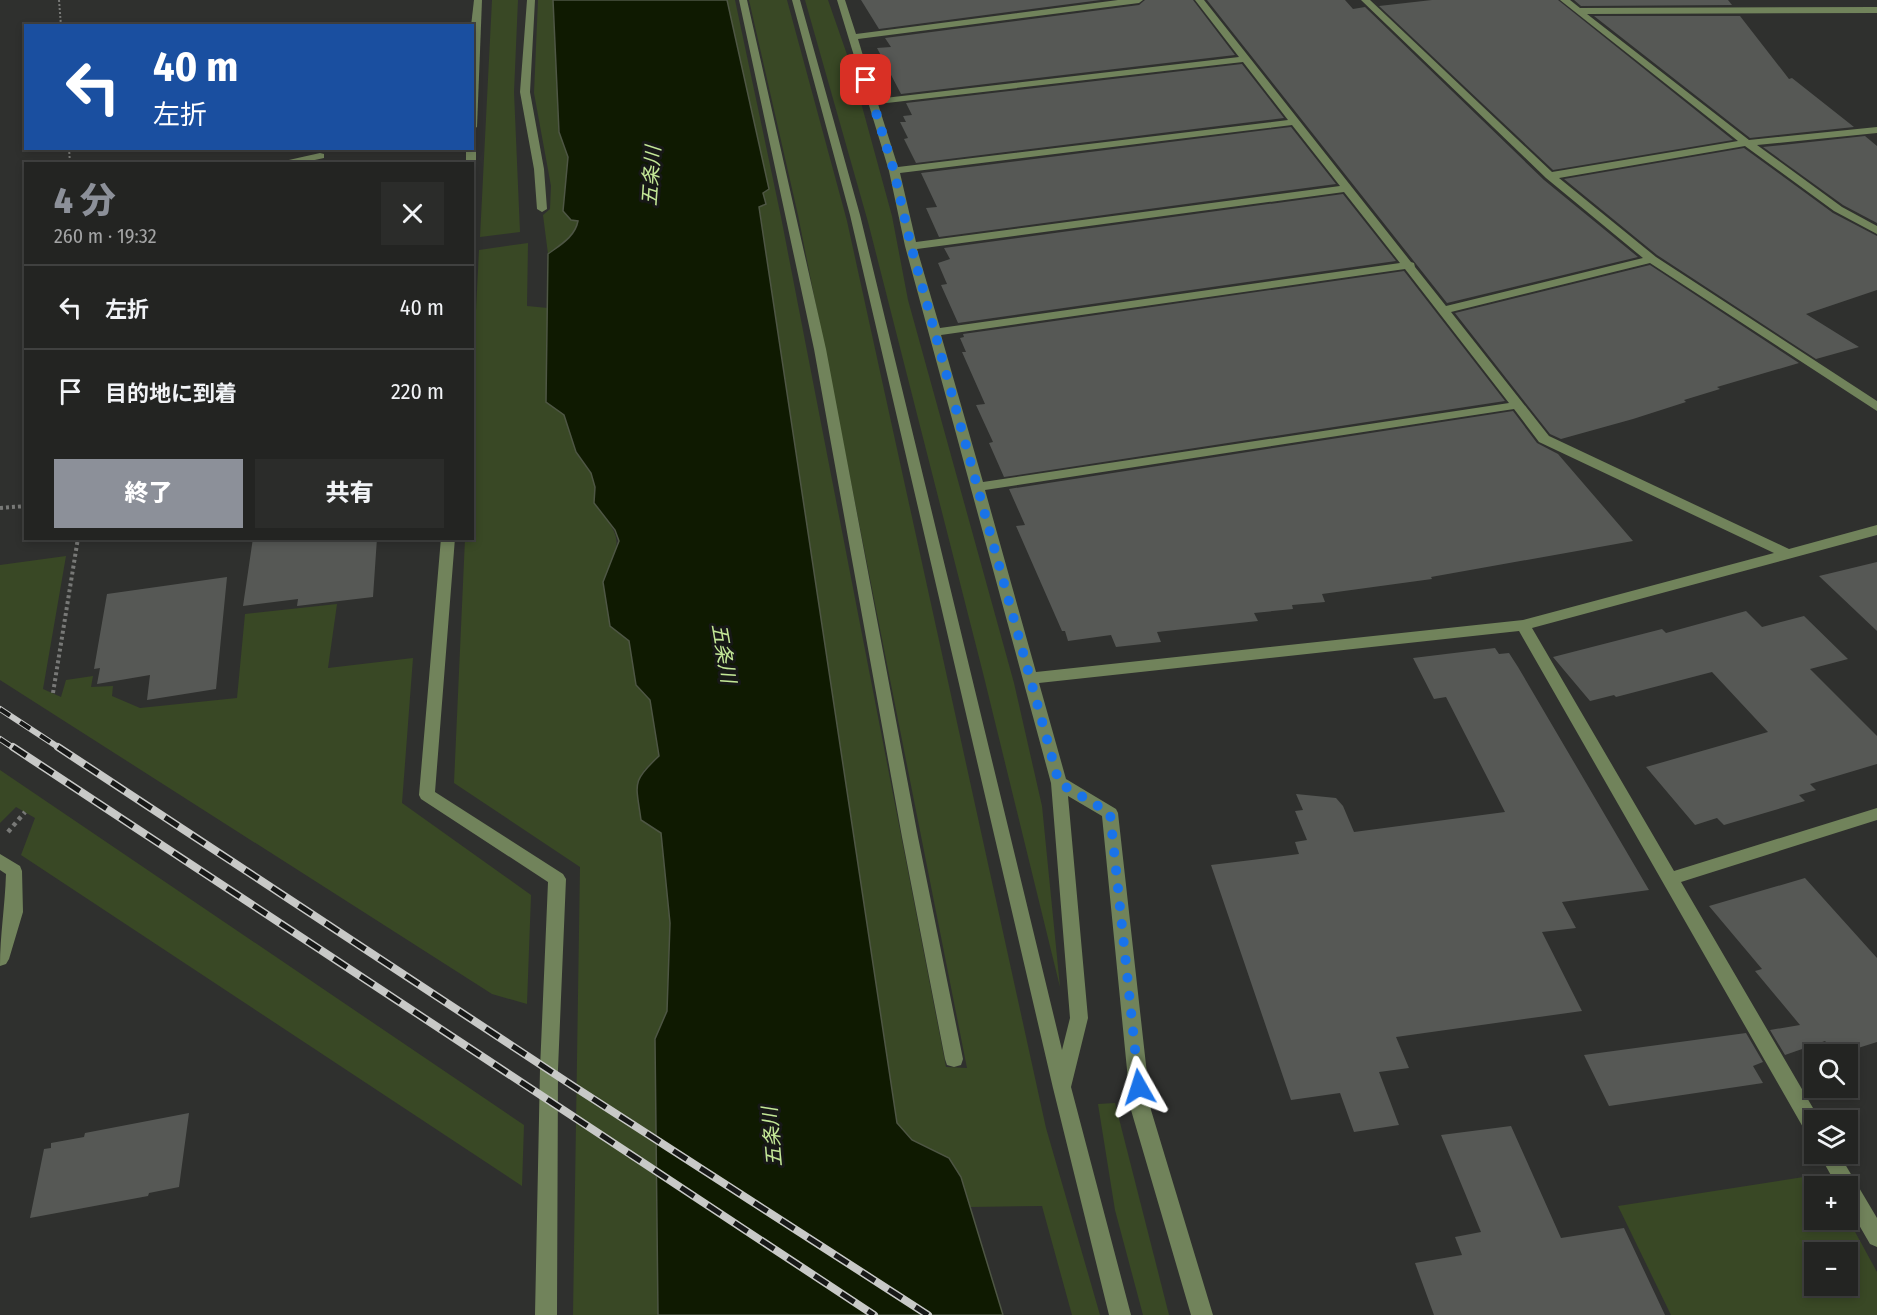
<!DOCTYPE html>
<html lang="ja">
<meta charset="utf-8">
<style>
:root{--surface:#232422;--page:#2b2c2a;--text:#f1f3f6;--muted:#a3a4a5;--line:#404140;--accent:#8c9099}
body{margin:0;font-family:"Fira Sans Condensed","Noto Sans JP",sans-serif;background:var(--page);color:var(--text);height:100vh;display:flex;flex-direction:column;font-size:22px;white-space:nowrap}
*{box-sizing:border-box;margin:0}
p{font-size:20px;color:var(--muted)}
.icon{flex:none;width:33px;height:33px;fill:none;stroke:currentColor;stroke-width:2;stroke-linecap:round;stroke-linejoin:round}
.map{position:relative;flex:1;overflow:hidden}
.panel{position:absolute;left:24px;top:162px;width:450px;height:378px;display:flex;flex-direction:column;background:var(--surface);border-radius:0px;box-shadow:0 3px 9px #0003,0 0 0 2px var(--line)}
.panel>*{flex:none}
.banner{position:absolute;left:24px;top:24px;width:450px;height:126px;border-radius:0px;box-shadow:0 3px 9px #0003,0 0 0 2px var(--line);background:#1a4fa0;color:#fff;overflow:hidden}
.fabs{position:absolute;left:1804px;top:1044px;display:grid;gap:12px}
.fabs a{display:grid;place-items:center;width:54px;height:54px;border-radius:0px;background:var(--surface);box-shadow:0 3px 9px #0003,0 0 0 2px var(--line);font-size:30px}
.pin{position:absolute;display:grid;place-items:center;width:51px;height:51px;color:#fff;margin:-26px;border-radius:12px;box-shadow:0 3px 9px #0006}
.me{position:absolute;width:66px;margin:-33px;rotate:354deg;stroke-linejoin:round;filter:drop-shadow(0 0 4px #0008)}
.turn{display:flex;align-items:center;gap:21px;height:126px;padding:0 30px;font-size:27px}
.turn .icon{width:78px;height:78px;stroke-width:2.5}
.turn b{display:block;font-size:42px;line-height:51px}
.round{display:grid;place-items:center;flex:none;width:63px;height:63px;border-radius:0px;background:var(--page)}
.overview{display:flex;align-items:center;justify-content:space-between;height:102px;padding:0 30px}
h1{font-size:36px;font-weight:800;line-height:45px;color:var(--accent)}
.cta{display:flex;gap:12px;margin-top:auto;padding:12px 30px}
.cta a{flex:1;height:69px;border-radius:0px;background:var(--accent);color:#fff;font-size:24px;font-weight:800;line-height:69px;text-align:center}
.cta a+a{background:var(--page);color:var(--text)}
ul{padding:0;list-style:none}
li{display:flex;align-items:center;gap:18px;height:84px;padding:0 30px;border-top:2px solid var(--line)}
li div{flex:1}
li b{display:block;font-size:22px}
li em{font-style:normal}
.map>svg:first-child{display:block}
.green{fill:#394825;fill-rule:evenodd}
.water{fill:#0f1a01;stroke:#4e5644;stroke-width:1.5}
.building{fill:#565855}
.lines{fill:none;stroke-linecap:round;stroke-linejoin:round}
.path-far2{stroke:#787977;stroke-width:2;stroke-dasharray:2 2;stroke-linecap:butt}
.path-far1{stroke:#787977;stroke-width:4;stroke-dasharray:3 3;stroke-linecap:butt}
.path{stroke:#787977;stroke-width:4.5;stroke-dasharray:4 4;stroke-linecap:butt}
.minor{fill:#71835b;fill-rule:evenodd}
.rail-far1-casing{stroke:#c8c9c7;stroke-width:6}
.rail-casing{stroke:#c8c9c7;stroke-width:8}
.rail-far1{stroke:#171817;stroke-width:4;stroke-dasharray:12;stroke-linecap:butt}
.rail{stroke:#171817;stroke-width:5;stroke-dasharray:16;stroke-linecap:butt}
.route{stroke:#1a73e8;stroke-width:10;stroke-dasharray:0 18}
.labels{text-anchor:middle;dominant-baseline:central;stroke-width:6;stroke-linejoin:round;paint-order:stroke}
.water-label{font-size:20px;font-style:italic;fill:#c3e797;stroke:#171817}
</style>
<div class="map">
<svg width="1877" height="1315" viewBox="0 0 1877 1315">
<rect width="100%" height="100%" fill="#2f302e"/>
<g class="green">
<path d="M492,0h26l-4,92 6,140 -40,5z"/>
<path d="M538,0h15l6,132 9,25 -5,54 15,10c-3,15 -18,24 -30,33l-5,-39 7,-6 1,-23 -17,-93z"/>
<path d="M727,0h8l46,217 165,850 21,1 -169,-853 -49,-215h38l60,221 199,907 54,187h-28l-30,-109 -72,1 -9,-30 -12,-19 -37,-18 -15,-17 -138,-916 7,-3 -3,-12 6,-3z"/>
<path d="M805,0h23l23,66 41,150 16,84 106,383 28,123 18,181 -77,-314 -115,-451z"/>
<path d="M528,243l-1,63 21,2 -2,94 18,13 12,37 15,21 4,14 -1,16c31,40 26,34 9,79l26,59 7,44 14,15 9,56 -15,14 17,63 9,90 -3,88 -12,28 3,276h-85l7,-448 -126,-84 11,-244 7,-1v-147l7,-141z"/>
<path d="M66,556l-23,133 18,8 5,-17 27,-4 -2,11 22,-1 -1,10 28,12 97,-10 8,-84 92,-10 -9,64 85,-10 -11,145 129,92 -4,109 -35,-10 -492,-314v-115z"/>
<path d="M0,770l524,355 -2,61 -501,-331 14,-37 -19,-11 -16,16z"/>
<path d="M1115,1103l54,212h-26l-28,-105 -17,-106z"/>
<path d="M1823,1174l8,12h-16v34l33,-1 29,53v43h-206l-53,-109zM1815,1252h33v34h-33z"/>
</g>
<path class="water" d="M553,0h174l42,189 -6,4 3,11 -7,3 138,916 15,17 37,18 12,19 42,138h-345l-3,-276 12,-28 3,-88 -9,-90 -20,-13c-5,-37 -10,-38 18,-64l-9,-56 -14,-15 -7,-44 -19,-15 -7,-44 16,-41 -4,-11 -21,-27 1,-16 -4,-14 -15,-21 -12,-37 -18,-13 2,-148c12,-9 27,-17 30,-33l-7,-1 -8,-9 5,-54 -9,-25z"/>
<g class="building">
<path d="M861,0h240l-222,29z"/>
<path d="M1145,0h48l42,55 -334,39 -24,-46 14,-1 -6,-9 254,-33z"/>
<path d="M1207,0h138l8,9 12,-2 179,173 94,77 -191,46z"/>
<path d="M1432,0h126l175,140 -180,30 -174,-164z"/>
<path d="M1574,0h154l4,5 -151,1z"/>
<path d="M1594,16h146l49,63 3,-1 62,49 -104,11z"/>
<path d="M1242,64l42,54 -368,45 -12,-24 4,-1 -8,-16h6l-3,-6 9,-1 -6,-12z"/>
<path d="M1291,127l45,57 -397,53 -13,-29 11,-1 -16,-34z"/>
<path d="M1865,136l12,10v77l-34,-18 -80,-58z"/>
<path d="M1744,148l89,65 44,23v54l-71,24 53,33 -43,12 -159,-104 -93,-76z"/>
<path d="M1343,194l53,67 -438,62 -17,-38 6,-1 -9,-21 12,-4 -6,-11z"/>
<path d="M1650,265l149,98 -82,24 3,2 -36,11 2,2 -53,17 -72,20 -11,-5 -95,-121z"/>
<path d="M1404,271l101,130 -501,76 -15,-34 4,-1 -17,-37 9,-1 -23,-52h4l-6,-14 4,-1 -1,-3z"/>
<path d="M1513,411l24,32 21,11 75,87 -202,36 1,2 -110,15 3,8 -33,3 1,4 -39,4 4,8 -101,11 4,10 -45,5 -5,-12 -43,6 -3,-10h-3l-46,-105 9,-1 -16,-36z"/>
<path d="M253,538h124l-4,59 -76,9 1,-7 -55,7z"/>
<path d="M1877,562v69l-58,-55z"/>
<path d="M227,577l-11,112 -69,11 3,-25 -53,9 3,-16 -6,1 13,-75z"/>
<path d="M1746,611l16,16 42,-11 44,43 -38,10 67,67v28l-67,20 6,6 -17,5 6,6 -81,24 -7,-7 -22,7 -49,-58 122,-35 -56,-60 -96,25 -2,-2 -24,6 -37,-44 109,-28 4,4z"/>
<path d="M1495,648l4,6 10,-1 9,14 131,223 -87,12 14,26 -34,4 40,79 -186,26 13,31 -30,4 20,53 -45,7 -14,-39 -49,7 -80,-235 88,-11 -4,-12 12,-2 -12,-29 8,-1 -7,-16 40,4 7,8 11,26 151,-20 -59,-115 -12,2 -21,-41z"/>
<path d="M1805,878l72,80v84l-38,12h-2l-12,-13 -40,14 -15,-25 30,-5 -45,-54 7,-2 -53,-63z"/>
<path d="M1746,1033l17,29 -10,4 10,17 -154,23 -25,-51z"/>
<path d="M189,1113l-10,74 -30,6 -1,3 -118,22 14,-69 7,-1v-5l33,-6 1,-4z"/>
<path d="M1511,1126l50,112 63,-10 41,87h-231l-19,-52 47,-8 -7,-18 26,-5 -40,-97z"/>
</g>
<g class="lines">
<g class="path-far2">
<path d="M59,0l2,26"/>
<path d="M69,148l1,16"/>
</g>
<g class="path-far1">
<path d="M0,508l26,-2"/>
<path d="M53,693l25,-155"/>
</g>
<path class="path" d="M8,832l17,-20"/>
<g class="minor">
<path d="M474,0h8l-5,127 -5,3 -1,-104z"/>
<path d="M527,0h8l-5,92 14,77 3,40 -5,3 -5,-3 -3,-40 -14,-77z"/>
<path d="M739,0h8l79,349 92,488 45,222 -2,6 -7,2 -7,-2 -2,-6 -43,-222 -88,-488z"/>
<path d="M792,0h8l60,215 202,835 8,-32 -19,-235 -146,-537 -16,-75 -52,-171h8l11,34 262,-34h25l-4,3 -281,36 18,60 363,-42 -44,-57h9l207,262 3,1 1,4 31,39 197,-48 -97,-80 -185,-178h9l182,172 186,-31 -178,-141h10l10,8 297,-1v6l-290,1 162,126 128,-13v6l-120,12 85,62 35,19v8l-43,-23 -89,-65 -186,32 97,79 221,144v10l-227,-148 -199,49 98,124 240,113 88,-24v10l-345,93 142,243 203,-63v12l-196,62 139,238h-5v19l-7,-3 -289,-505 -480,52 27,96 50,30 2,4 33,297 62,205h-22l-60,-205 -29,-294 -34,-20 20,222 -17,69 60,228h-22l-56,-227 -203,-873zM1243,62l45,58 -390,47 -20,-63zM1292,125l48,61 -424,56 -16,-69zM1344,192l56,71 -460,65 -23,-79zM1405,269l104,134 -526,79 -42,-147zM1514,409l25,33 235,111 -251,67 -487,52 -51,-182z"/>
<path d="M472,145l4,3v16l-4,3v-3h-6v-16h6z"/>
<path d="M320,153l4,1v4l-28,6h-25z"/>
<path d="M441,538h14l-20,254 128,82 3,5 -8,190 -1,246h-22l5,-246 8,-187 -127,-83 -2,-4z"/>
<path d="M0,854l20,12 2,5 1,41 -14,47 -3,5 -6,2c0,-31 5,-60 6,-92l-6,-4z"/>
<path d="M1819,1154h20l38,64v29l-7,-3 -22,-38v-20h-11z"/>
</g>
<g class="rail-far1-casing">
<g id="rail-far1">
<path d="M0,709l61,40"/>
<path d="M0,739l15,10"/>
</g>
</g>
<g class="rail-casing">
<g id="rail">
<path d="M13,747l861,568"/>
<path d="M58,747l515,339 355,229"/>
</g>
</g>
<use href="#rail-far1" class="rail-far1"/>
<use href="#rail" class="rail"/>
</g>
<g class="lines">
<path class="route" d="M866,80l28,91 17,75 148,537 51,30 29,274"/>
</g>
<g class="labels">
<g class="water-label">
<text transform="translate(651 176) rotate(-86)">五条川</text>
<text transform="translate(724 653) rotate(80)">五条川</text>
<text transform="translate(772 1137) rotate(-95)">五条川</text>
</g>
</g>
</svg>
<div class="fabs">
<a><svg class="icon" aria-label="search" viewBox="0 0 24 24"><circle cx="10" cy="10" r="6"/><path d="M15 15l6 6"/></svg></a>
<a><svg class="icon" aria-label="layers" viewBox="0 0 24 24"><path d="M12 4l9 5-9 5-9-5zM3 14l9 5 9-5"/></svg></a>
<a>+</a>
<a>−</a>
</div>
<div class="pin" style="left:866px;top:80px;background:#d93025"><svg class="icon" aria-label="arrive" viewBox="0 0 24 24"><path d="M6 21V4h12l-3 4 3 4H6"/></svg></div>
<svg class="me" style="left:1139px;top:1087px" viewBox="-20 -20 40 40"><path d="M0-17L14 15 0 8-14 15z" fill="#1a73e8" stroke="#fff" stroke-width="4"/></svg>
<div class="banner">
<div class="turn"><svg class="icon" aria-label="left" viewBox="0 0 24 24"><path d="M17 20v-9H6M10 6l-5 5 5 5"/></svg><div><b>40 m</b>左折</div></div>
</div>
<section class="panel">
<div class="overview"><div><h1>4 分</h1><p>260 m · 19:32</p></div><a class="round"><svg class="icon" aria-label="close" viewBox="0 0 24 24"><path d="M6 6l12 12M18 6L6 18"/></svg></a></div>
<ul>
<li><svg class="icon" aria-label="left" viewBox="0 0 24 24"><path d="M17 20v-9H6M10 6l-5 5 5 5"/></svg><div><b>左折</b></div><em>40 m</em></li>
<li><svg class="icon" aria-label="arrive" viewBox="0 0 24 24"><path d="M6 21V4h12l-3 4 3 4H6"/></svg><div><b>目的地に到着</b></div><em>220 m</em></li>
</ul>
<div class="cta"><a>終了</a><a>共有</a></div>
</section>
</div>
